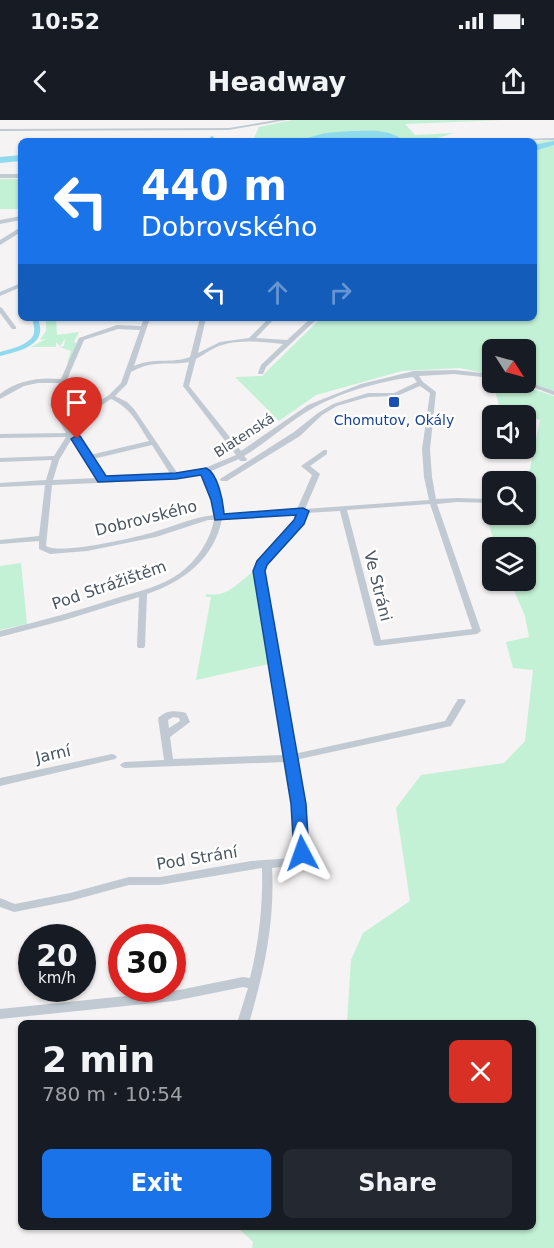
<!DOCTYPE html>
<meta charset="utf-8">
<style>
:root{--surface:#171b24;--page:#242831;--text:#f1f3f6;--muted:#9ea1a6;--accent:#1a73e8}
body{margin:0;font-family:"DejaVu Sans",sans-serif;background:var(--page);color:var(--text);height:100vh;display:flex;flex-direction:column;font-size:22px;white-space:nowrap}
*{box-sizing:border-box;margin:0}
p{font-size:20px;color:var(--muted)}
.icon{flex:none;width:33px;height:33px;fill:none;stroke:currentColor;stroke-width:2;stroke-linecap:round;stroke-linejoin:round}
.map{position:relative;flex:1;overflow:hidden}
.panel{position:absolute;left:18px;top:900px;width:518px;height:210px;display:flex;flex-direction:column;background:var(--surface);border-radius:9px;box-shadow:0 2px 4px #0004}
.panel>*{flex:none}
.top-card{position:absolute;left:18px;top:18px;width:519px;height:183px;border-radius:9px;box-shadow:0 2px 4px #0004;background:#1a73e8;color:#fff;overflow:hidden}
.needle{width:39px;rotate:126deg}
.controls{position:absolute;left:482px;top:219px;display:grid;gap:12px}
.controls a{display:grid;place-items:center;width:54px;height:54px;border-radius:9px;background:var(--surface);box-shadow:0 2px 4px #0004;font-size:30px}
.speed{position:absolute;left:18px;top:804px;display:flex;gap:12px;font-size:30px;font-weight:700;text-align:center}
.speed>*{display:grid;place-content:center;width:78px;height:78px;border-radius:50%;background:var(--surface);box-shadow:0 2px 4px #0004;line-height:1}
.speed small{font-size:15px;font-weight:400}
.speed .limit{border:9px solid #d22;background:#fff;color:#111}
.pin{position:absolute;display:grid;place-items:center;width:51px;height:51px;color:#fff;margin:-62px -26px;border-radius:50% 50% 50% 0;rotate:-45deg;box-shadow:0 0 6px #0007}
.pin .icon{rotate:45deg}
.me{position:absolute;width:66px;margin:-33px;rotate:356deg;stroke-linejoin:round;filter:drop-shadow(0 0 4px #0008)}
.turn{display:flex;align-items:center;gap:21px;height:126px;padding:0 24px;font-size:27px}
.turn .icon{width:78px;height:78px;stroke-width:2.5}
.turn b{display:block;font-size:42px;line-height:51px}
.lanes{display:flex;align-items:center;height:57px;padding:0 24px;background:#0003;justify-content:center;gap:30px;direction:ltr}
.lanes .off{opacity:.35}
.round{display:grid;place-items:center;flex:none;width:63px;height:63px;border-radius:9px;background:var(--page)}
.headline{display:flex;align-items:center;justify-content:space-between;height:102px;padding:0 24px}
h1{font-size:36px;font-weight:800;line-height:45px}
.button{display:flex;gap:12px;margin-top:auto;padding:12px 24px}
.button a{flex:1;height:69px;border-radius:9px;background:var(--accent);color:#fff;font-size:24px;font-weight:800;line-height:69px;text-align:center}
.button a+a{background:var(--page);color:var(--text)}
.status{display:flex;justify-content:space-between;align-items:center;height:42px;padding:0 30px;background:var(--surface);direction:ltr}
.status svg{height:16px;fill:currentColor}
header{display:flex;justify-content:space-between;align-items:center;height:78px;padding:0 24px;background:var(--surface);font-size:27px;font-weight:800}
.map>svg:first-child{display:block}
.green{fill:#c3f1d5}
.water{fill:#90daee}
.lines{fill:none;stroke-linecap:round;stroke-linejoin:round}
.canal{fill:#90daee;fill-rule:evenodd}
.river{fill:#90daee;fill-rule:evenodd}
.minor{fill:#c1cad2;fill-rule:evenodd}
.route{fill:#1a73e8;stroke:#114b97;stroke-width:1.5}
.transit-dot{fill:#1a4fb4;stroke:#fff;stroke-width:2}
.labels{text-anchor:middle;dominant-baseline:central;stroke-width:5;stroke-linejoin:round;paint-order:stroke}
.far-transit-label{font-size:14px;fill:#164399;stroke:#fff}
.far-street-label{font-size:14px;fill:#4a5661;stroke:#fff}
.street-label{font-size:16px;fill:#4a5661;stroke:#fff}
</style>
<div class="status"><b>10:52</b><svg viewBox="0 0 49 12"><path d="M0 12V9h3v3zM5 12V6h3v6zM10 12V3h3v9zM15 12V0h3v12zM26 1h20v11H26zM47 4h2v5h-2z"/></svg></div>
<header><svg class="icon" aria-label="back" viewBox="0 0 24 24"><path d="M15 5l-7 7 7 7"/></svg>Headway<svg class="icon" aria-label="share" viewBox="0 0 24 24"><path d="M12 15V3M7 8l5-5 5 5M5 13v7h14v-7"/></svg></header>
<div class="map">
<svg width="554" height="1128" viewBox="0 0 554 1128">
<rect width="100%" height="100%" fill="#f5f3f3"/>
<g class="green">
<path d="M292,0h211l-98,4 10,11 39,-2 -26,8h-25l-14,-8 -38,-2 -55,10h-55l13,-3 5,-11z"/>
<path d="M554,20v251l-29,-9v-32h-33v25l-32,-7 -58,3 -86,24 -37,26 -44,-44 27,-1 59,-58h213v-176z"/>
<rect x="0" y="59" width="21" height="30"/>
<path d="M46,198l10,1 1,16 22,-3 -5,10 -9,-2 12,3 -8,20h-2l4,-12 -11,-4 4,-1 1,-7 -5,7 -4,-4v5h-25l15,-8 -6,1 6,-9z"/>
<path d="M493,263h21l40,13v852h-302l1,-6 -16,-15h295v-204h-185l4,-63 12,-27 47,-32 -14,-93 25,-33 83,-12 21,-22 8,-71 -20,-2 -7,-26 23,-5 -4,-21 -15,-35 15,-1v-32l-29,-1 -14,-43 10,-1v11h33v-21l15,-73 -41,-15z"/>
<path d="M21,443l6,61 -27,6v-64z"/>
<path d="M254,451l15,93 -73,16 15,-83h-5v-3c22,4 31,-11 48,-23z"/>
</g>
<path class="water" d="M351,11c15,0 41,-3 52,10h-107l29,-8z"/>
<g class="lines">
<g class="canal">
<path d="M212,16l2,1 1,4h-4l-1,-4z"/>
<path d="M32,198h6c1,4 3,10 2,14 -2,16 -28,21 -40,24v-4c10,-3 31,-7 34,-19 1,-4 -1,-11 -2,-15z"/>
</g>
<g class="river">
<path d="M554,21v4l-20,6v-6z"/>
<path d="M21,35v6l-21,2v-6z"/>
</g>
<g class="minor">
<path d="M276,0h11l-58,10 -229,1v-2l229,-1z"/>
<path d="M554,18v2l-70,1 2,-1z"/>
<rect x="0" y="54" width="21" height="4"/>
<path d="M21,96v4l-21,4v-4z"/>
<path d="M21,107v5l-21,13v-5z"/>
<path d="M21,163v4l-21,9v-4z"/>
<path d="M0,187l2,1 14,19v2h-4l-12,-16z"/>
<path d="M144,198h6l-16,48c20,-9 38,-2 56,-9l10,-39h6l-8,35 22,-11 29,-4 20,-20h6l-19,20 31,2 24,-22h7l-52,49 -3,7h-4l-1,-1 3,-8 22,-21c-20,-2 -42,-5 -61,1 -10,3 -17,9 -26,14l-7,27 52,65 67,-46 53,-21 53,-13 40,-1 38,4v4l-38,-4 -35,2 4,6 13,10 -6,57 2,28 4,22 21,-1 35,1v4l-35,-1 -20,2 44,127 -4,3 -100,12 -3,-1 -34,-134 -35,2c-7,21 -25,36 -40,52l-2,6 31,183 151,-33 13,-22h6l2,2 -15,25 -156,34 8,44 4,49 -5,10 -4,2 -26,3c3,54 -8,104 -23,155h-12l11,-35 -5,-1 -69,14 -174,18v-10l174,-18 69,-14 7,1c9,-36 13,-72 12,-110l-102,17h-31l-59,16 -56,11 -14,-5v-9l15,6 55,-11 59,-16h31l91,-16 42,-3 4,-5 -4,-49 -7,-42 -161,6 -3,-1 -2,-2 2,-2 3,-1 39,-2 -6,-42c8,-8 18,-8 28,-5l4,9 -20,15 3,22 112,-4 -30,-184c6,-20 34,-33 42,-57l-75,5c-8,40 -39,63 -75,75l-2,52 -1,2h-6l-1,-2 2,-49 -74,23 -65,17v-6c41,-10 80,-21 120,-34 20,-6 42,-11 60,-24 17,-13 30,-32 34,-53h-6l-52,17 -69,14 -37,3 -11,-5v-8l-39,3v-4l39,-4 6,-51 -45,2v-4l46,-3 6,-20 -52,2v-4l54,-2 12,-19 -66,1v-4l66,-1 -16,-28 9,-22h-21l-14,3 -24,13v-5c18,-14 39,-17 61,-15l18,-41 38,-13 24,1zM118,209l22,1 -19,53 -12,12 -43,27 -10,-17 28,-65zM189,242l-6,24 53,69 -31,13 -27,6 -44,-65 -7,-7 -12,-6 12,-12 4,-12c6,-3 12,-6 18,-7 14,-3 27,0 40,-3zM413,257l4,5 -23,11h-26l-35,11 -15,9 -24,19 -74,47 1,2h6l73,-45 22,-21 15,-9 31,-9 29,-1 23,-10 10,7 -8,56 2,28 5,23 -124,9 15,-35 -10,-8 17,-12v-4h-3l-23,16 11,9 -15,34 -75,6 -3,-21 -10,-22 30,-13 1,2h6l1,-2 -3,-3c23,-14 42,-32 64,-45 31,-19 70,-29 105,-34zM111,279c20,9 27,25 38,42l-59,14 -21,-28zM71,320l14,17 12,21 -44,2 6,-20zM152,325l19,30 -67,2 -11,-18zM203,354l8,20 4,21c-22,2 -43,12 -64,18 -19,5 -90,22 -105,13l6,-61 111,-5zM430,384l42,125 -91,11 -34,-130zM173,597l6,1 1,3 -11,7 -1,-8z"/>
<path d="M525,261l29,10v4l-36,-13h7z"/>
<path d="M112,634l3,1 2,2 -2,2 -115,27v-8z"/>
</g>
</g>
<path class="route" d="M77,315l3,1 26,40 70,-3 30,-5c12,5 17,33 18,46l79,-6 6,3 -5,13 -37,41 -2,6 41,233 3,49 -2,4h-11l-2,-4 -3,-49 -38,-233 4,-10 37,-41 2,-5 -81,5 -4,-20 -10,-25 -25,4 -78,3 -27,-43z"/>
<rect class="transit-dot" x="388" y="276" width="12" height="12" rx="3"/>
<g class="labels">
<g class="far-transit-label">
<text x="394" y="300">Chomutov, Okály</text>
</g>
<g class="far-street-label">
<text transform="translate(244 315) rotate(-33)">Blatenská</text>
</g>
<g class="street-label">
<text transform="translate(146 398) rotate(-14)">Dobrovského</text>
<text transform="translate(109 465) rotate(-19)">Pod Strážištěm</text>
<text transform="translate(378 466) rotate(76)">Ve Stráni</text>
<text transform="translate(53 634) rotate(-13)">Jarní</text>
<text transform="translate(197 738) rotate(-9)">Pod Strání</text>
</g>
</g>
</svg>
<div class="controls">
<a><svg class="needle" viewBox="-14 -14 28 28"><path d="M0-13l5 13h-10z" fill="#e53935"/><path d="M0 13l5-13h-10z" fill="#9ea1a6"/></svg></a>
<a><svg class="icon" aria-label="sound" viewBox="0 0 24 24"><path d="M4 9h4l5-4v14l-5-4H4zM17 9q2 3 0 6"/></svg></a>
<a><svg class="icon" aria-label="search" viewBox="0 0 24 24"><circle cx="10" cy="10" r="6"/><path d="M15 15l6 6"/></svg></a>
<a><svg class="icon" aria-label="layers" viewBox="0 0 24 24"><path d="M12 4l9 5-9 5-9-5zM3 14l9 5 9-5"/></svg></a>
</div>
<div class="speed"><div>20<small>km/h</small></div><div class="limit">30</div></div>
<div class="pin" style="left:77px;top:319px;background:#d93025"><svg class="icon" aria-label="arrive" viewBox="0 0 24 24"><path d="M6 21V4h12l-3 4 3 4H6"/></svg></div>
<svg class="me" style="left:302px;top:733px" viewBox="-20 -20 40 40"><path d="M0-17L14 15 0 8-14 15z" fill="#1a73e8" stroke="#fff" stroke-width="4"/></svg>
<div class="top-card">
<div class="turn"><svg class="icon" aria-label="left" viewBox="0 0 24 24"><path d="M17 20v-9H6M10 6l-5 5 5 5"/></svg><div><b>440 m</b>Dobrovského</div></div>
<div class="lanes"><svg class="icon" aria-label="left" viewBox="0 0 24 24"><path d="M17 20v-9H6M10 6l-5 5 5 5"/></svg><svg class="icon off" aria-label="ahead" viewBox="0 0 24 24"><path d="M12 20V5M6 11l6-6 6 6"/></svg><svg class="icon off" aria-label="right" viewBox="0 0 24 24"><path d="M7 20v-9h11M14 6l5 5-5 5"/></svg></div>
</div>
<section class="panel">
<div class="headline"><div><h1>2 min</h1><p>780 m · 10:54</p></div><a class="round" style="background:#d93025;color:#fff"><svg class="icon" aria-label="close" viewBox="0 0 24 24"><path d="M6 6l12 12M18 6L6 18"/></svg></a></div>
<div class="button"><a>Exit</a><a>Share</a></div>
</section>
</div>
